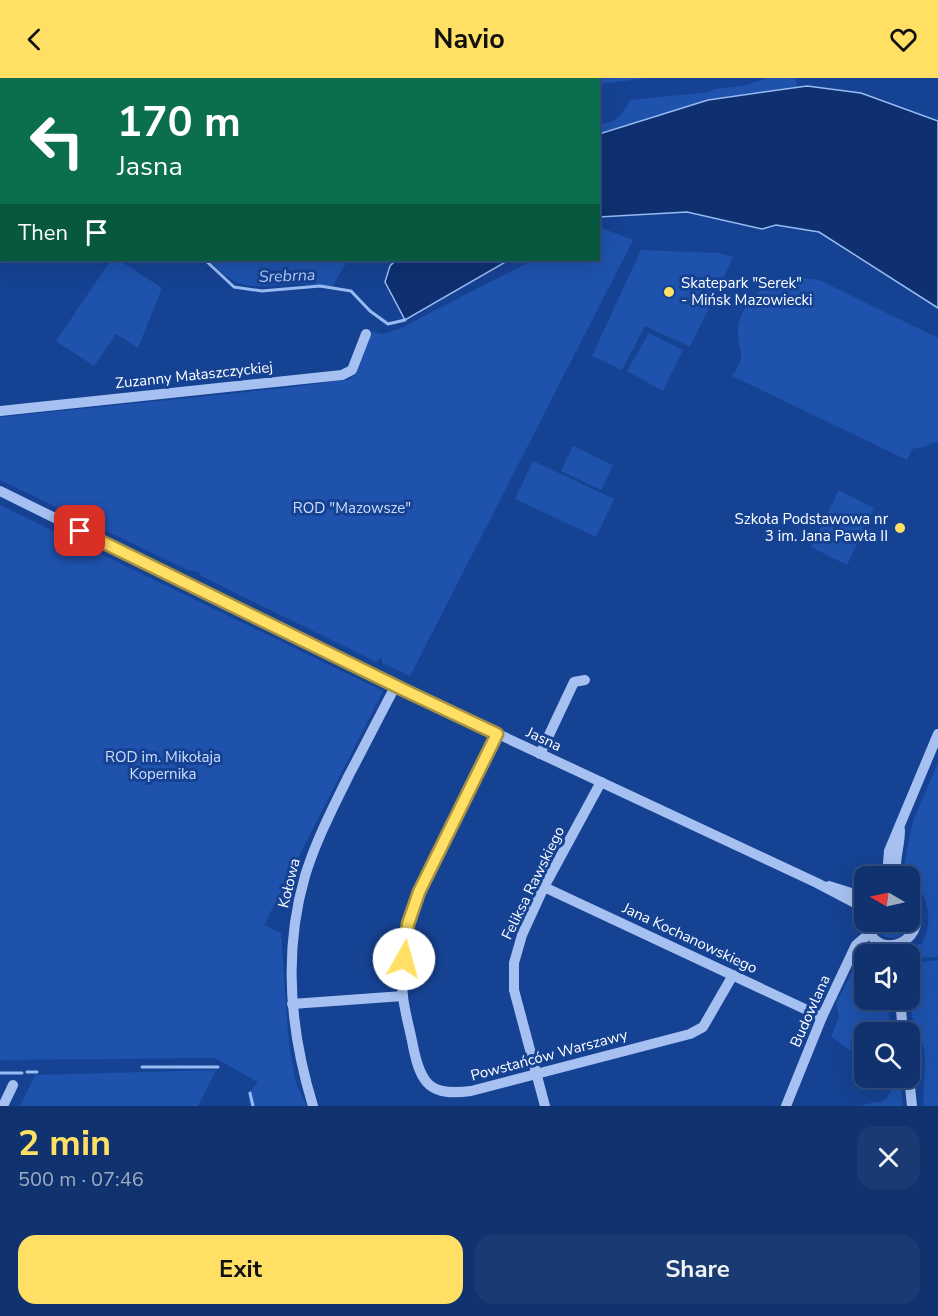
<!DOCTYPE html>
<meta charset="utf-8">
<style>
:root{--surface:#10326e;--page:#193a73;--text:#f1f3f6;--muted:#9caac2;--line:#304d81;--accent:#ffe065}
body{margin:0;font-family:"Nunito Sans",sans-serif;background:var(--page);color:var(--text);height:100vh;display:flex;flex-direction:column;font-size:22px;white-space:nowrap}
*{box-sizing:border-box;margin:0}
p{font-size:20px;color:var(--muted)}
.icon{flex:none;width:33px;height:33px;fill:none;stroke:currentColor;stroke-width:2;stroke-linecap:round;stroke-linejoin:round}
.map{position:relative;height:1028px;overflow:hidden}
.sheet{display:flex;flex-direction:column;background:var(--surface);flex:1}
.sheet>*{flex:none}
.top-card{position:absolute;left:0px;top:0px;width:600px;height:183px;box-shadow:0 6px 24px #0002,0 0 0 2px var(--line);background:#0b6e4f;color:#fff;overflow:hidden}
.needle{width:39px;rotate:279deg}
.tools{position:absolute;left:854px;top:788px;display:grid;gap:12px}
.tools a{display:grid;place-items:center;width:66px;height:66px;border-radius:12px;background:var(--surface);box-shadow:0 6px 24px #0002,0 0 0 2px var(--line);font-size:30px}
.pin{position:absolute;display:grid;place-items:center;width:51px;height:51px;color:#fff;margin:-26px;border-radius:12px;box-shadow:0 3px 9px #0006}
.me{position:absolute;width:66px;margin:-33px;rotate:7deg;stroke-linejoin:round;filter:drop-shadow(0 0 4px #0008)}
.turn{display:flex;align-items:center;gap:21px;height:126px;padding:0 18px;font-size:27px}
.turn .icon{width:78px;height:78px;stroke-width:2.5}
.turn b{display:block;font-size:42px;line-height:51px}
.then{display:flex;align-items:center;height:57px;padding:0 18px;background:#0003;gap:12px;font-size:22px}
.round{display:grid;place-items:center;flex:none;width:63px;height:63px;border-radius:18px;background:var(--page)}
.overview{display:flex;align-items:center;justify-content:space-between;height:102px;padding:0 18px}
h1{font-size:36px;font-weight:700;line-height:45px;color:var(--accent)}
.primary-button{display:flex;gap:12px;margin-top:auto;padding:12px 18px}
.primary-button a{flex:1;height:69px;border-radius:18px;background:var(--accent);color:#111;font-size:24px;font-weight:700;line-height:69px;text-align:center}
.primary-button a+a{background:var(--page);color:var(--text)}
header{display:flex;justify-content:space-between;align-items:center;height:78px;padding:0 18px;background:var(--accent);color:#111;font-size:27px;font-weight:700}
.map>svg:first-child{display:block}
.green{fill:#1e52ad}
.water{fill:#0e3070;stroke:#98bbf3;stroke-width:1.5}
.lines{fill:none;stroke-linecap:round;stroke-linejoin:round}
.stream{stroke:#98bbf3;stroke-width:3}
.minor{stroke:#a6c1f1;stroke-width:10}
.route-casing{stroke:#a69242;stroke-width:15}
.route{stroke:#ffe065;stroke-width:10}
.poi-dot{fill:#ffe065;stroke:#164293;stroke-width:2}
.labels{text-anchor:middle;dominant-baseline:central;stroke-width:6;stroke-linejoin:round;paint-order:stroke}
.poi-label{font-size:15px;fill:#fff;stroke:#164293;text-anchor:start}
.street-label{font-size:15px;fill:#fff;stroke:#164293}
.park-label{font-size:15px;fill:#cddefc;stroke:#164293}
.water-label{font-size:16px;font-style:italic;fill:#b2ccf8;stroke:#164293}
</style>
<header><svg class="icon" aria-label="back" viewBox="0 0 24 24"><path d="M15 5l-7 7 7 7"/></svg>Navio<svg class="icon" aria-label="heart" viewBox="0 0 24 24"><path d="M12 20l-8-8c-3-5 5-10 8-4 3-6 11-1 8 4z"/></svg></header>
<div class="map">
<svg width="938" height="1028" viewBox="0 0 938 1028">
<rect width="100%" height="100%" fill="#164293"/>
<g class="green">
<path d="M210,0h438l-49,6 -1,-4 -389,-1z"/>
<path d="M768,0h28l1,9 -89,13 -109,34 -1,-8h4v-2c19,-3 21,-12 28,-24l80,-8 4,-3 29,-3z"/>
<path d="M599,149l34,13 -223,436 -28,-13v-6l-6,5 -175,-86 -1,-3 -8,-3 -2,1 -190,-91v-63l294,-30 56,-8 6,-5 16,-42 11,2 16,-5 134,-69h65z"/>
<path d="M641,172l78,3 14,4 -43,90 -45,-21 -23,44 -30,-14z"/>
<path d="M111,182h8l43,28 -24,60 -22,-14 -22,32 -38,-25z"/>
<path d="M210,182h138l-16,27c-12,-1 -25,-4 -37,-3 -39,2 -57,10 -85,-24z"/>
<path d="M795,199l24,3 119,58v103l-14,6 -12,2 -5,11 -175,-84c3,-5 8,-12 9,-17 1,-8 -4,-19 -3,-28 2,-32 28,-49 57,-54z"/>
<path d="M649,255l34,17 -20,41 -36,-20z"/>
<path d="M573,368l40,19 -12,25 -40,-19z"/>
<path d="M533,383l81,38 -18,38 -81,-38z"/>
<path d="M839,412l35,18 -27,57 -36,-18z"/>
<path d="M0,427l383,186 -119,234 17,8 8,112 7,39 11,22h-57l-2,-12 10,-12 -43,-24 -215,2z"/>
<path d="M938,685v194l-27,1 4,-11 4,-3 2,1c17,-29 2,-57 -17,-80l9,-44z"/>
<path d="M909,830c10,34 -31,40 -37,13h37z"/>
<path d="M869,870l10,6h-15v45h23l2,18 5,9 -35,1 -7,7 -1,17 -20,-14 8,-20 -3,-14 26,-51z"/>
<path d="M938,882v146h-14c-3,-21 4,-40 -1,-61 -1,-6 -7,-10 -9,-16 -4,-21 -4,-44 -3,-66z"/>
<path d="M216,992l-18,36h-178l15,-31z"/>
<path d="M891,999h9l3,29h-44l17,-4 1,1c13,-3 16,-14 14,-26z"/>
</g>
<g class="water">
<path d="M807,8l54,7 77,28v187l-119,-76 -43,-7 -14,4 -75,-17 -88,5v-83l109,-34z"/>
<path d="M396,182h113l-104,60 -20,-38 5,-16z"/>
</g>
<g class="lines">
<g class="stream">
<path d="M96,0v2"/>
<path d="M205,182l29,27 28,4 58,-5 31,5 19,20 18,13 17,-4"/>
<path d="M142,989h76"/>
<path d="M27,994h10"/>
<path d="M0,995h22"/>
<path d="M250,1015l3,13"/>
</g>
<g class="minor">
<path d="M0,333l342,-36 10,-5 14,-36"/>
<path d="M0,413l406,200 411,192 40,21 7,5"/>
<path d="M497,656c-15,31 -31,62 -47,94 -26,52 -54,107 -47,169 2,16 7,33 10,49 8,40 18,50 58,45l219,-57 13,-7 30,-52"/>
<path d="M540,676l34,-72 11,-2"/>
<path d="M887,798l2,-25 49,-117"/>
<path d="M896,798c-2,-16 4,-30 4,-46"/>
<path d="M829,808l35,11"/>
<path d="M544,809l278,130"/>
<path d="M866,843c8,48 72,16 43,-21"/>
<path d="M900,921l3,33"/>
<path d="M292,926l111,-8"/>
<path d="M909,999l3,29"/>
<path d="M3,1028l10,-21"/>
<path d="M313,1028c-23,-75 -30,-154 -8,-230 11,-36 28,-68 44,-101 16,-30 31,-60 47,-90"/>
<path d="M545,1028l-31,-116v-27l8,-28 22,-48 57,-105"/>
<path d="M786,1028l36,-89 34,-72 14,-12"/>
</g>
</g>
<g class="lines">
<g class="route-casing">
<path id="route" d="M80,453l326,160 91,43 -78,158 -11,32 -4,35"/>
</g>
<use href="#route" class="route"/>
</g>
<g class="poi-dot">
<circle cx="669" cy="214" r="6"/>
<circle cx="900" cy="450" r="6"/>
</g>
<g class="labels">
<g class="poi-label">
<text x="681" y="205">Skatepark "Serek"<tspan x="681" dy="17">- Mińsk Mazowiecki</tspan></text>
<text x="888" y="441" text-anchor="end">Szkoła Podstawowa nr<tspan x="888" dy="17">3 im. Jana Pawła II</tspan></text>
</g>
<g class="street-label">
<text transform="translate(194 297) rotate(-6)">Zuzanny Małaszczyckiej</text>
<text transform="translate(544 661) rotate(25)">Jasna</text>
<text transform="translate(289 805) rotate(-76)">Kołowa</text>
<text transform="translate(533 805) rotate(-64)">Feliksa Rawskiego</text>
<text transform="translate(690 860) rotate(25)">Jana Kochanowskiego</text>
<text transform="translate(810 933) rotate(-66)">Budowlana</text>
<text transform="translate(549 977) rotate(-15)">Powstańców Warszawy</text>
</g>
<g class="park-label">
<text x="352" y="430">ROD "Mazowsze"</text>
<text x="163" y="679">ROD im. Mikołaja<tspan x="163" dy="17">Kopernika</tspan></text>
</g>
<g class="water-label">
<text transform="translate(287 198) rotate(-2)">Srebrna</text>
</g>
</g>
</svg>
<div class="tools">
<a><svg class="needle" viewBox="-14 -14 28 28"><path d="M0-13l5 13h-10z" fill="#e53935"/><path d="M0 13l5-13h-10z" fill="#9caac2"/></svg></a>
<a><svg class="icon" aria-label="sound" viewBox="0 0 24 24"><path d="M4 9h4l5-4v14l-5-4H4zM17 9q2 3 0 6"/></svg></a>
<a><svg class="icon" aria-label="search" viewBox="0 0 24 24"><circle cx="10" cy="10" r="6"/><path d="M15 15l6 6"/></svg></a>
</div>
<div class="pin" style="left:80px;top:453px;background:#d93025"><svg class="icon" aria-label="arrive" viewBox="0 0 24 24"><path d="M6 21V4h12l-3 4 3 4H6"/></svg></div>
<svg class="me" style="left:404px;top:881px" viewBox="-20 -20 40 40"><circle r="19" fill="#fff"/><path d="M0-13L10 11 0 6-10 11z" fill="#ffe065"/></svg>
<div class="top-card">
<div class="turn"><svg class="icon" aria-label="left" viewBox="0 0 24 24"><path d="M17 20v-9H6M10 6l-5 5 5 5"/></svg><div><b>170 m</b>Jasna</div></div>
<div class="then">Then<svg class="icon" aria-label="arrive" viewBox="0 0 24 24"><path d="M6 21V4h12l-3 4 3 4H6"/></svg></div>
</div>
</div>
<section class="sheet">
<div class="overview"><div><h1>2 min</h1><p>500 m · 07:46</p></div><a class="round"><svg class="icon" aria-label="close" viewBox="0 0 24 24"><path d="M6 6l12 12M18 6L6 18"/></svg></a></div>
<div class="primary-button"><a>Exit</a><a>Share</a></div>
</section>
